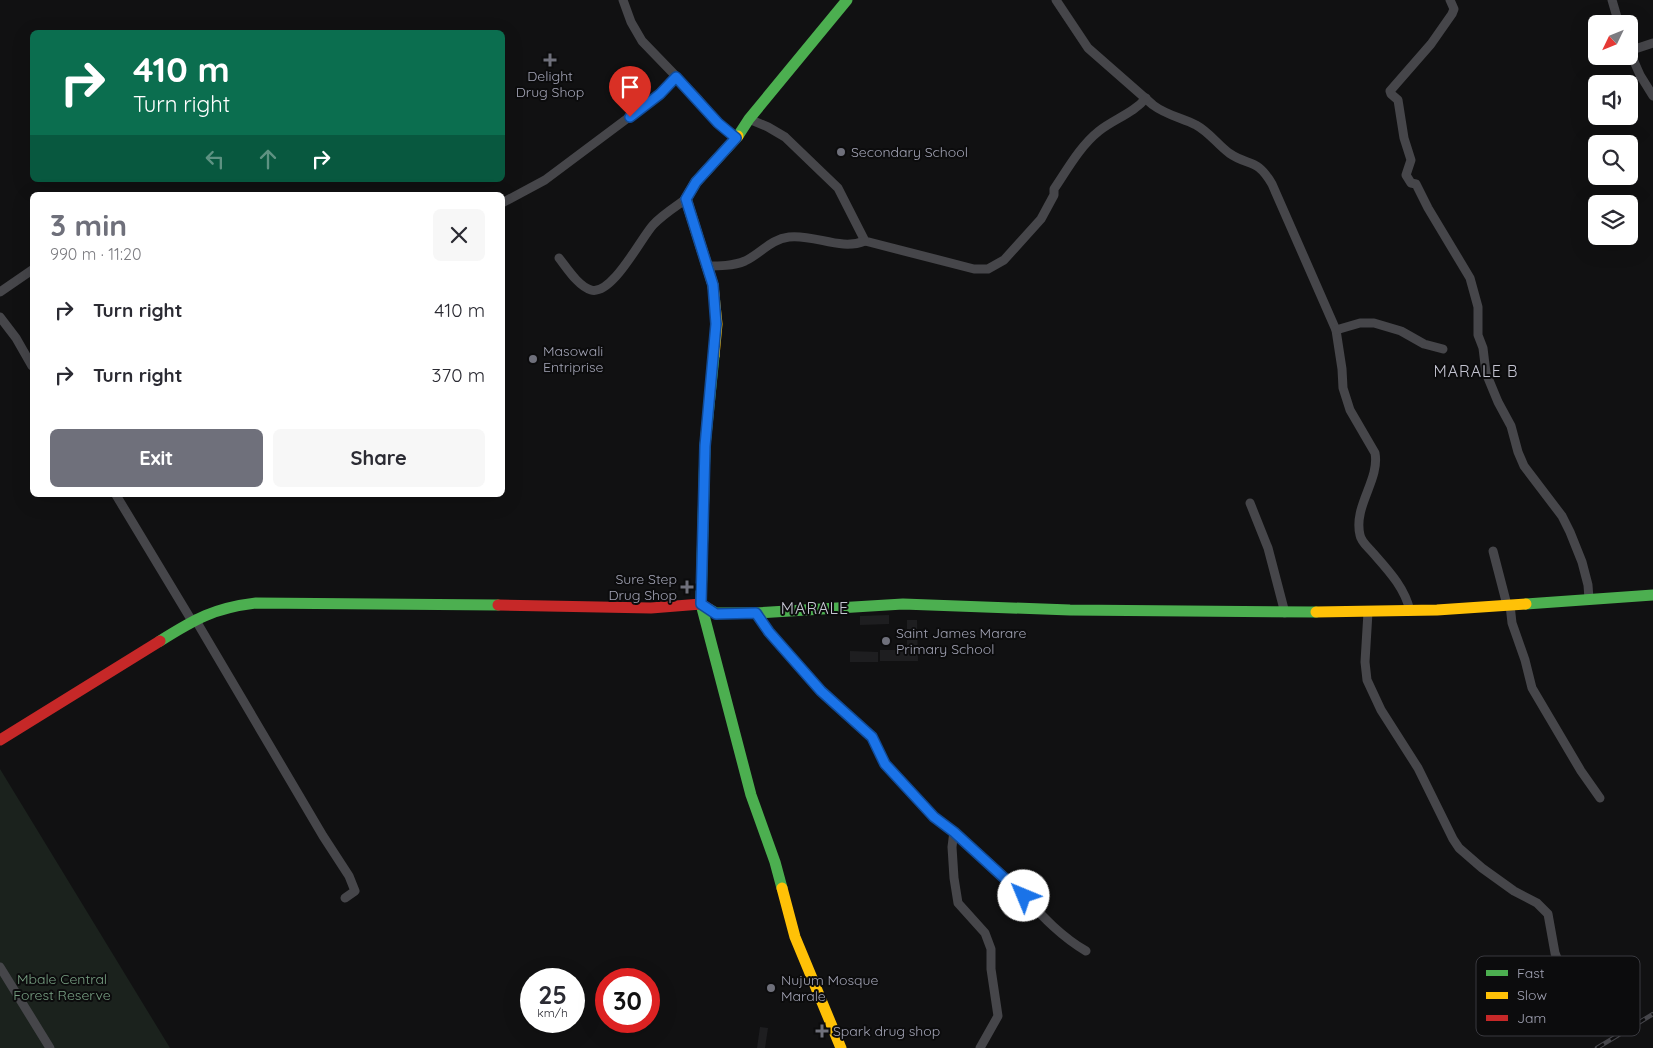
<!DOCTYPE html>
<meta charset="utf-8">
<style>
:root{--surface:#fff;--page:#f7f7f7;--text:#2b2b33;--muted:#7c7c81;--accent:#6f707b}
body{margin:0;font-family:Quicksand,sans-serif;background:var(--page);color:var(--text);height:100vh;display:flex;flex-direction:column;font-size:19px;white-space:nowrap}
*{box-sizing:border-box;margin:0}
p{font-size:16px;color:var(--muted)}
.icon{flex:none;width:28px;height:28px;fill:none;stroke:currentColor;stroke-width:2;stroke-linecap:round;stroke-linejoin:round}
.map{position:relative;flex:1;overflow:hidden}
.side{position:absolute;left:30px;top:192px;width:475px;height:305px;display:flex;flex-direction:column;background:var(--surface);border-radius:8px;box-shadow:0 5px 20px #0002}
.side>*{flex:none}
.banner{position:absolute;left:30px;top:30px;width:475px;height:152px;border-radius:8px;box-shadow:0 5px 20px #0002;background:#0b6e4f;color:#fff;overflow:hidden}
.needle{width:32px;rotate:227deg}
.buttons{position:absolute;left:1588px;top:15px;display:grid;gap:10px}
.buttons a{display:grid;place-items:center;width:50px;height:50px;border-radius:8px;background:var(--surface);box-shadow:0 5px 20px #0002;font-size:25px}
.speed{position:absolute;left:520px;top:968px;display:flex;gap:10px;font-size:25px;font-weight:700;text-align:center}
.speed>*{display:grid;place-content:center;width:65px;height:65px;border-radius:50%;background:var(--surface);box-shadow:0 5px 20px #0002;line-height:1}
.speed small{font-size:12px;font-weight:400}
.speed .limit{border:8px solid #d22;background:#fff;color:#111}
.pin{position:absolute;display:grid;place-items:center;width:42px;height:42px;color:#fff;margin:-51px -21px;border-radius:50% 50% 50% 0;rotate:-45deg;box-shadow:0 0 5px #0007}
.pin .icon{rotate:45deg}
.me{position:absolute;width:55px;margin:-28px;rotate:315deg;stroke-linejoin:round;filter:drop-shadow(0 0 4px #0008)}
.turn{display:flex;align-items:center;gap:18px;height:105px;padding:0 20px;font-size:22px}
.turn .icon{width:65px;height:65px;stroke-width:2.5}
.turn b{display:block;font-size:35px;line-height:42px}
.lanes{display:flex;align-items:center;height:48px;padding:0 20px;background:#0003;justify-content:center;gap:25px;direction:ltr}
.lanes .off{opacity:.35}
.round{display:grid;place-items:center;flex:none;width:52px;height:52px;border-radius:8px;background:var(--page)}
.head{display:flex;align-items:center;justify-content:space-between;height:85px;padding:0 20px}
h1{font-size:30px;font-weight:800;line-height:38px;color:var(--accent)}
.primary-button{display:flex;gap:10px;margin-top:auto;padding:10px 20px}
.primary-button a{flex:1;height:58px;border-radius:8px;background:var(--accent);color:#fff;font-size:20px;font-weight:800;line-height:58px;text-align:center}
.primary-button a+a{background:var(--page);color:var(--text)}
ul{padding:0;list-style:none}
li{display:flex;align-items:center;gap:15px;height:65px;padding:0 20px}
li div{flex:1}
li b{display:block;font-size:19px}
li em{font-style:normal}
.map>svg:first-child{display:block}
.built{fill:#1e1e20}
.green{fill:#1b221d}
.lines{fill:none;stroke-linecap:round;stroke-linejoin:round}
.street{stroke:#46464a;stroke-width:9}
.fast{stroke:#4caf50;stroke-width:11}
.slow{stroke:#ffc107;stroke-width:11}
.jam{stroke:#c62828;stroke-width:11}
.rail-casing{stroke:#46464b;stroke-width:4.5}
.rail{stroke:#0c0c0d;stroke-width:2.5;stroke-dasharray:8;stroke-linecap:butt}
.route-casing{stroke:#114b97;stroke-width:12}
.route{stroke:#1a73e8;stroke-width:9}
.poi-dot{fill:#6f707b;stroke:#0c0c0d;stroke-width:2}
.labels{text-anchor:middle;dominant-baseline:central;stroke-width:4;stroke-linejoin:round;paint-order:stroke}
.poi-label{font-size:14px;fill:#a2a3b4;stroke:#0c0c0d;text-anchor:start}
.park-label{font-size:14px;fill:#78a083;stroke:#0c0c0d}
.quarter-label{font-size:16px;letter-spacing:1px;fill:#c3c3d0;stroke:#0c0c0d}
.key{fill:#0c0c0d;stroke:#39393f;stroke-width:1}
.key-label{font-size:14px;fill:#a2a3b4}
</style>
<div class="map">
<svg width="1653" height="1048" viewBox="0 0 1653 1048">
<rect width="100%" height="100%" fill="#111112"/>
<g class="built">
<path d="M889,615v9l-29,1v-9z"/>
<path d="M907,620h10l1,41h-38v-11h27z"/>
<path d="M850,651l28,1v10h-28z"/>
<path d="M760,1027l8,1 -3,20h-8z"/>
</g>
<path class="green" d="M0,769l170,279h-170z"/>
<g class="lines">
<g class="street">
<path d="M623,0l8,22 11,19 57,59 19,23 18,15"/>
<path d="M1056,0l32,48 65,57c13,10 29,13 43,20 13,7 21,19 33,28 20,14 27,4 43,31l64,146 6,39 1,19 7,22 25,43c5,27 -22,53 -15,82 1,7 9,13 13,18 15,17 32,35 37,58"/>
<path d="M1450,0l4,9 -2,5 -21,30 -41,47 1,3 7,6 6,38 7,22 -5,15 5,8 5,1 12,24 42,70 8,29v28l5,13 3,25 12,29 13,24 7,26 6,14 38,50 8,16 12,30 6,23 1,14"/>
<path d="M1612,0l7,24"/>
<path d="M1629,50l11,25 13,21"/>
<path d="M1629,51l24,-8"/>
<path d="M749,119l19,8 17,10 53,51 27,53 109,28h14l16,-9 37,-41 13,-24v-6c13,-19 26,-43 45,-58 15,-12 35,-18 47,-33"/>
<path d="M502,203l43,-23 115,-86 16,-17"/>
<path d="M559,258c8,10 19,28 32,32 21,6 50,-52 62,-65 9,-10 22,-18 33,-26"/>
<path d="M706,266c13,0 27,0 39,-5 15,-7 26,-22 44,-24 26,-3 51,14 76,4"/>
<path d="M0,292l32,-22"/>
<path d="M0,317l16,21 16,28"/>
<path d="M1336,330l24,-7h14l27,8 23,13 19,5"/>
<path d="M116,495l76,126"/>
<path d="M1250,503l18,45 17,65"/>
<path d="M1493,551l14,54"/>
<path d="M1510,605l2,18 13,37 7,28 49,83 19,27"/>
<path d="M1368,612l-3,50 2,18 14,30 37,58 35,71 6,9 23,20 32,23 23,12 11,11 7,39 9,23"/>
<path d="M756,613l13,19 52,59 51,46 13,27 30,33 19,20 20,14 -2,16 2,31 4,25 27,30 6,16v20l7,47 -18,32"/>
<path d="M195,619l128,217 26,40 6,15 -10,7"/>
<path d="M954,831c20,19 41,36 60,55 23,24 43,48 72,65"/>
<path d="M0,967l50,81"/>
</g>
<g class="fast">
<path d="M738,136l11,-17 98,-119"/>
<path d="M714,356l-9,90 -4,158 50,191 24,67 7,26"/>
<path d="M1526,604l127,-9"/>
<path d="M709,609l7,4h40l147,-9 167,6 246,2"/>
<path d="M160,641c35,-22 54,-33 96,-38l242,2"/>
</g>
<g class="slow">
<path d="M714,356l3,-32 -4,-39 -27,-86 10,-17 42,-46"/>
<path d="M1316,612l121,-2 89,-6"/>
<path d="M782,888l13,49 46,111"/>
</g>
<g class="jam">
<path d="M498,605l153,3 50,-4 8,5"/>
<path d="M0,740l160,-99"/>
</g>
<g class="rail-casing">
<path id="rail" d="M1597,1048l56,-34"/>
</g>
<use href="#rail" class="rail"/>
</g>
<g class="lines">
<g class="route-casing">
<path id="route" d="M630,117l30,-23 16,-17 42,46 18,15 -40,44 -10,17 27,86 3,39 -11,122 -4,158 15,10 40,-1 13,19 52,59 51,46 13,27 49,53 20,15 70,64"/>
</g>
<use href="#route" class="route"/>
</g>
<g class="poi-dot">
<path d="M547.5 52.5h5v5h5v5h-5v5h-5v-5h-5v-5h5z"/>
<circle cx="841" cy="152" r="5"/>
<circle cx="533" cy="359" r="5"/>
<path d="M684.5 579.5h5v5h5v5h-5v5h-5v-5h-5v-5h5z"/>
<circle cx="886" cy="641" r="5"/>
<circle cx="771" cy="988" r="5"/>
<path d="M819.5 1023.5h5v5h5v5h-5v5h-5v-5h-5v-5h5z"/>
</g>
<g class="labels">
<g class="poi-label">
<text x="550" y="76" text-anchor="middle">Delight<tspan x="550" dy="16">Drug Shop</tspan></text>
<text x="851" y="152">Secondary School</text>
<text x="543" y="351">Masowali<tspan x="543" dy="16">Entriprise</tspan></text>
<text x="677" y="579" text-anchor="end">Sure Step<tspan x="677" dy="16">Drug Shop</tspan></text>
<text x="896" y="633">Saint James Marare<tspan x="896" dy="16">Primary School</tspan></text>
<text x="781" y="980">Nujum Mosque<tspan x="781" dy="16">Marale</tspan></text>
<text x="833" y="1031">Spark drug shop</text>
</g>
<g class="park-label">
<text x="62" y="979">Mbale Central<tspan x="62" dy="16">Forest Reserve</tspan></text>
</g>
<g class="quarter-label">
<text x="1476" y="371">MARALE B</text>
<text x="815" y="608">MARALE</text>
</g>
</g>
<rect x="1476" y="956" width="164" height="80" rx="8" class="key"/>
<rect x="1486" y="970" width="22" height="6" fill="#4caf50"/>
<rect x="1486" y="992" width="22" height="7" fill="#ffc107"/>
<rect x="1486" y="1015" width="22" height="6" fill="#c62828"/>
<g class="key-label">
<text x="1517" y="978">Fast</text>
<text x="1517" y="1000">Slow</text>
<text x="1517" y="1023">Jam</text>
</g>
</svg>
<div class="buttons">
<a><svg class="needle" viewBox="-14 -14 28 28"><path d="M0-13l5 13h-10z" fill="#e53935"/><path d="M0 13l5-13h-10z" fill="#7c7c81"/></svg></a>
<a><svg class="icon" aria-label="sound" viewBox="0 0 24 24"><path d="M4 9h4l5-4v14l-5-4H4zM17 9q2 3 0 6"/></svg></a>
<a><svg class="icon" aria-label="search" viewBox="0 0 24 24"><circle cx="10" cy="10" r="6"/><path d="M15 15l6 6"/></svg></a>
<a><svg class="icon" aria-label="layers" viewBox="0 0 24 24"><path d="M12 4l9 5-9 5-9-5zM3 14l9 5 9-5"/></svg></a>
</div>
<div class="speed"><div>25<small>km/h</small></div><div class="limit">30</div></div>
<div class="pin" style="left:630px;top:117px;background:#d93025"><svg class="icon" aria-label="arrive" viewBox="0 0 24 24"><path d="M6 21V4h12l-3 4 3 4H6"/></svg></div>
<svg class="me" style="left:1024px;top:896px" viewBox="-20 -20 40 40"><circle r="19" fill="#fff"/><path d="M0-13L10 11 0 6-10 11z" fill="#1a73e8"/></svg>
<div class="banner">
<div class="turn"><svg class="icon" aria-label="right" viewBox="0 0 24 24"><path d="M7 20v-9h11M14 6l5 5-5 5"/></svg><div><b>410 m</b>Turn right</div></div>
<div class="lanes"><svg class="icon off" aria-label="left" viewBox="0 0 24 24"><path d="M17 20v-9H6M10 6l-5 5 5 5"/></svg><svg class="icon off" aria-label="ahead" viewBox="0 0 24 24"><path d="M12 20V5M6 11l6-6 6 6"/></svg><svg class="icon" aria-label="right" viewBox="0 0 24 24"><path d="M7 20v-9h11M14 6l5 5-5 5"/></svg></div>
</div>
<section class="side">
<div class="head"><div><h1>3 min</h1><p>990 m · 11:20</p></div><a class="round"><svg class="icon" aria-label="close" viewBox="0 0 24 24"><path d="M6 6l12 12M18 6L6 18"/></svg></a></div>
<ul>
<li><svg class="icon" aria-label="right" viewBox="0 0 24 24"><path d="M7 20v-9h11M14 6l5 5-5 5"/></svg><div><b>Turn right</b></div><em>410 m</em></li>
<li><svg class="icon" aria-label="right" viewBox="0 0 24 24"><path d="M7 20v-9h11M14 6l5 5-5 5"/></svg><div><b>Turn right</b></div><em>370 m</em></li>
</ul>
<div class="primary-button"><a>Exit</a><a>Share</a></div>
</section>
</div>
